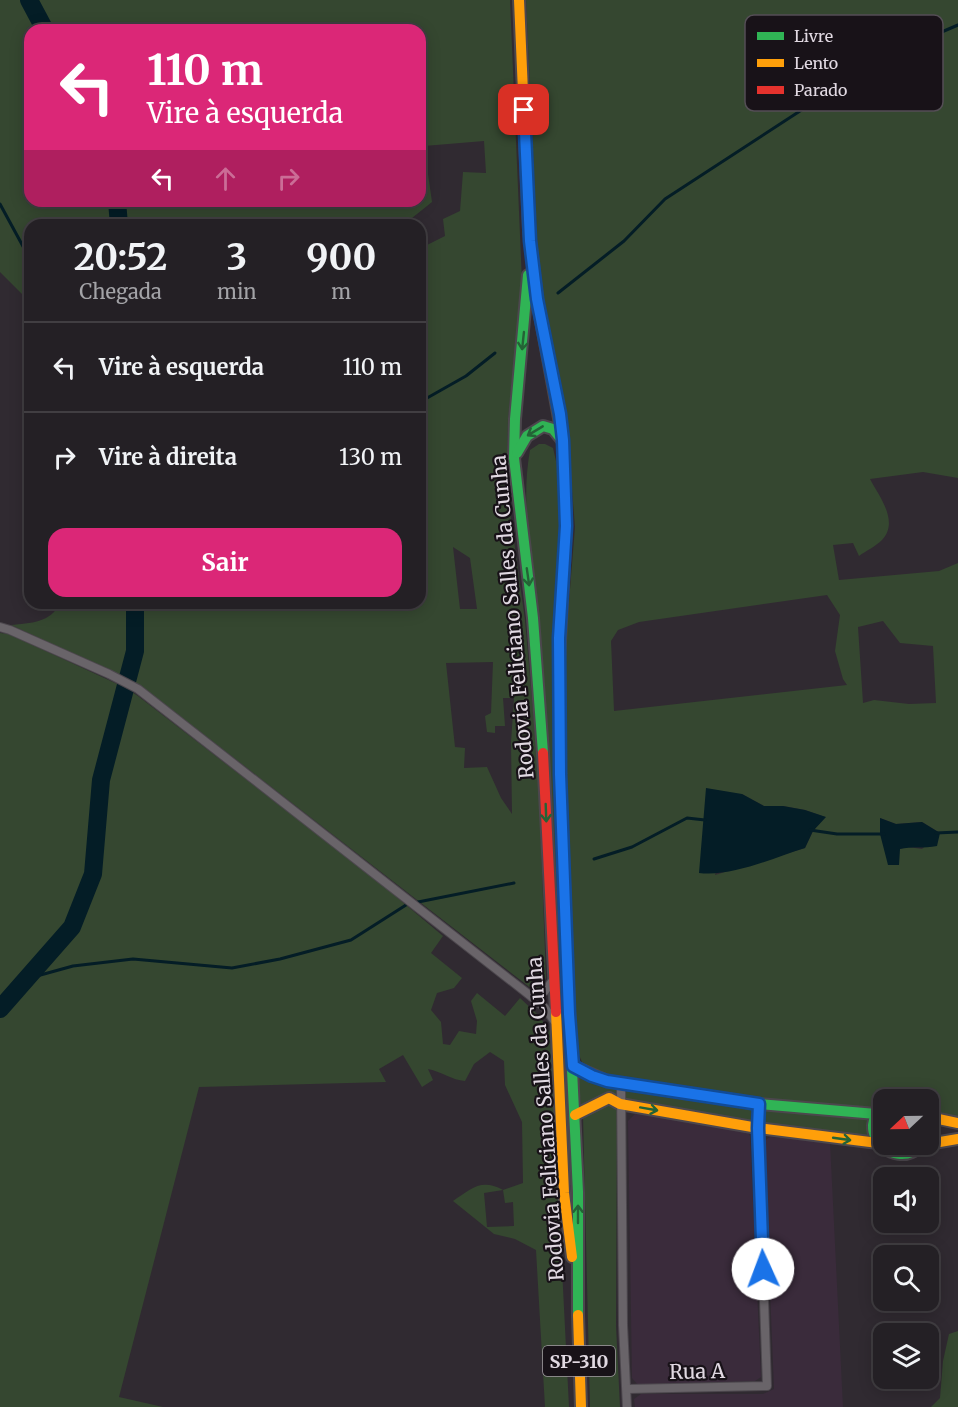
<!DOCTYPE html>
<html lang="pt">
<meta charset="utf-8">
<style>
:root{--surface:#242025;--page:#302d32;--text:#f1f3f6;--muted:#a3a3a7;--line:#413e42;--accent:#db2777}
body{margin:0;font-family:Merriweather,serif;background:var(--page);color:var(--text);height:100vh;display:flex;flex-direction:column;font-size:22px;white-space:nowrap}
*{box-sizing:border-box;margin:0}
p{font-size:20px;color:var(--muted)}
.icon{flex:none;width:33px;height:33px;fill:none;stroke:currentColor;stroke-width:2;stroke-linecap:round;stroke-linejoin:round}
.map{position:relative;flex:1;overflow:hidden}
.sheet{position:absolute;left:24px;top:219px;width:402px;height:390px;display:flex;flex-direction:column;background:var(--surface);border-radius:18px;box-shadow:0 3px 15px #0003,0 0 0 2px var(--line)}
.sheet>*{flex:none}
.top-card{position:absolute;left:24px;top:24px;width:402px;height:183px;border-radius:18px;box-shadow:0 3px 15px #0003,0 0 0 2px var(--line);background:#db2777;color:#fff;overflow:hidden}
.needle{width:39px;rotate:248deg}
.controls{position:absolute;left:873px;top:1089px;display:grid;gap:12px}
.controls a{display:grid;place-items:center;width:66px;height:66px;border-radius:12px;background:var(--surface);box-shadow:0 3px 15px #0003,0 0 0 2px var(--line);font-size:30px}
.pin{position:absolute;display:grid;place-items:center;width:51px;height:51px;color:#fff;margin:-26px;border-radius:12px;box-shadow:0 3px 9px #0006}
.me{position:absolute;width:66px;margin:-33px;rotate:358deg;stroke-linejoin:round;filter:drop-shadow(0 0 4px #0008)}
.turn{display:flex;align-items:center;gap:21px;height:126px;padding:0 24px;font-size:27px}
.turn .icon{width:78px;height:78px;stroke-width:2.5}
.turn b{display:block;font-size:42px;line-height:51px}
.lanes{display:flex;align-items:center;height:57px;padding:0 24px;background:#0003;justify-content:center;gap:30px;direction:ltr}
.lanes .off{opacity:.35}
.eta{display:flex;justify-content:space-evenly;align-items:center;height:102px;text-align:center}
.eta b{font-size:36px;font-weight:700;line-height:42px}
.action{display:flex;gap:12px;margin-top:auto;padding:12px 24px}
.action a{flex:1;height:69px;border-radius:18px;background:var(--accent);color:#fff;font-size:24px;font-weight:700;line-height:69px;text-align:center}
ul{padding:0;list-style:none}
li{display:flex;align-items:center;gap:18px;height:90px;padding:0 24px;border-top:2px solid var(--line)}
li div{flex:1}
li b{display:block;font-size:22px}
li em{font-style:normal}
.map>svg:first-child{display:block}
.built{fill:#3a2b3b}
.green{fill:#354730;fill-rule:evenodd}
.water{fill:#041d26}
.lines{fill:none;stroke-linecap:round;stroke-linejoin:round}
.stream{stroke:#041d26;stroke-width:3}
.river{stroke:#041d26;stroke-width:18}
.street-casing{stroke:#4c474d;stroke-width:10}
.fast-casing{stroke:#4c474d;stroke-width:14}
.slow-casing{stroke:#4c474d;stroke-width:14}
.jam-casing{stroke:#4c474d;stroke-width:14}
.street{stroke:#696469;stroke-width:8}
.fast{stroke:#30b455;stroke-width:10}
.slow{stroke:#ff9f0a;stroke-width:10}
.jam{stroke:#e5322d;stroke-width:10}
.oneway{stroke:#246336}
.route-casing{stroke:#114b97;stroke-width:15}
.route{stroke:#1a73e8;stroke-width:10}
.labels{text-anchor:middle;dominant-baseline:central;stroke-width:4.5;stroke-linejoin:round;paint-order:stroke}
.shield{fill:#181218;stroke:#a59da5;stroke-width:1.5}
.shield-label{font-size:18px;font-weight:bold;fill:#e1d9e2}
.street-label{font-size:20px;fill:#e1d9e2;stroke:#181218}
.key{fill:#181218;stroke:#544e55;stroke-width:1.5}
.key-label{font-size:16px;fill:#e1d9e2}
</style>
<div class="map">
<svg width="958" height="1407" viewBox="0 0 958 1407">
<rect width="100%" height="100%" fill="#302a31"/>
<g class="built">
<path d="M635,1114l110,14 5,8 11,241 -6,4 -117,4 -6,-7 -4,-257z"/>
<path d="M770,1137l60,5 13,265h-208l-1,-8 7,-5h122l11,-5 -10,-248z"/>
</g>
<g class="green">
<path d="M0,0h510l12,282 -14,137 -1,45 3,48 15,108 13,146 8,212 -5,9 -9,2 -392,-304 -129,-60c19,-2 40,-2 49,-22h360v-371l7,13 18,-9 -2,-17 17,-8 3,-39 23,1 -2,-32 -60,5 8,56 -20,16 4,7h-386v77l-30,-30zM30,30h390v171h-390zM453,547l17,11 7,51h-17zM493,662l-2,51 -6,3 2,16 8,1v-7h10l-2,-28h11l-3,44 1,72 -11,-16 -14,-31 -23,1 1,-20 -10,-1 -9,-84z"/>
<path d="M526,0h432v478l-35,-6 -53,7c8,16 30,42 12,61 -6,6 -16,11 -23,16l-6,-13 -20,2 6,35 100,-9 19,-8v558l-27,-6 -2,-4 -1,-11 -11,-1 -11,-3 -32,15 -115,-11 -137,-22 -28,-8 -12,-8 -3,-7 -4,-41 -10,-244 1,-131 9,-112 -7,-88 -27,-140 -4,-61zM827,595l13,20 -5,36 8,28 4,6 -233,26 -3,-70 7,-11 21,-8zM883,621l17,22 33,3 3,57 -27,1 -35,-4 -11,3 -5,-76zM742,794l22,12h19l22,4 20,7 -12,14 -8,17 -90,27zM880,818l16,6 26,-2 18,11 -18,16 -14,-2 -9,2z"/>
<path d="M539,444h6l8,4 6,26 13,711h-3c-10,-180 -19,-360 -28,-540 -3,-67 -23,-127 -11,-195z"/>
<path d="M0,633l9,1 117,54 12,8 236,182 69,58 -12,17 31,25 -8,10 -17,5 -6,17 10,12 2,22 7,1 9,-14 17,3 1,-13 -6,-20 6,-8 28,23 15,-18 18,17 12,16 19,376h-24l-9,-157 -21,-11 -21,-5 -41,-33c18,-12 28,-23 50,-11l20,-7 -1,-61 -17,-37 -1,-24 -14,-9 -16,12 -9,17c-13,-1 -23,-9 -37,-12l5,11 -11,7 -19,-32 -24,14 7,13 -187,5 -80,310 44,10h-163zM503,1190l2,13 8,-1 1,24 -27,1 -3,-34z"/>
<path d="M578,1072l40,12 1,15 -38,11z"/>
<path d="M624,1088l131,18 1,18 -133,-24z"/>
<path d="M610,1101l7,6 -1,219 4,81h-30l-7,-291z"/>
<path d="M761,1109l108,9 2,2 1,18 -111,-12z"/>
<path d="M958,1331v76h-27l9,-9 3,-37 6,-27z"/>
</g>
<g class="water">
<path d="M706,788l36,6 22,12h19l22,4 21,7 -13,14 -8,17c-32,10 -73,29 -106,25z"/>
<path d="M880,818l16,6 26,-2 18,11 -3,13c-13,3 -26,0 -37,3l-1,16h-11l-8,-31z"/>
</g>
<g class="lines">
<g class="stream">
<path d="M0,204l25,46 5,5"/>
<path d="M558,293l66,-52 41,-42 135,-88 95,-59 63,-27"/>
<path d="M420,402l46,-26 29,-23"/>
<path d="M810,830l27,4h47"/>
<path d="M936,833l22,-1"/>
<path d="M594,859l38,-12 55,-29 18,2"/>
<path d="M418,902l96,-19"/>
<path d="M26,979l47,-13 60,-7 99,9 48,-9 71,-19 55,-35"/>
</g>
<g class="river">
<path d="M29,0l16,30"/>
<path d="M117,201l2,24"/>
<path d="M0,1009l72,-82 21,-53 8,-94 34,-129v-48"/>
</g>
<g class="street-casing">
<g id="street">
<path d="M0,627l10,3 99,44 29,15 394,308 13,11 10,14"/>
<path d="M532,997l13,-6 8,-11"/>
<path d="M621,1083l2,242 4,82"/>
<path d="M627,1389l140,-3 -9,-258 1,-24"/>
</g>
</g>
<g class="fast-casing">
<g id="fast">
<path d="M529,230l8,69 26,141 3,86 -7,135"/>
<path d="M528,275l-13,144 -1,39 19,160 10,135"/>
<path d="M517,453l10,-17 16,-10 10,3 9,11"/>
<path d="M569,1009l9,183v123"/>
<path d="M573,1066l34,15 152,23 117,10"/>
<path d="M884,1104c-5,7 -10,12 -11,21 -1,19 21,35 39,27 4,-1 8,-5 12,-8"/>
</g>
</g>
<g class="slow-casing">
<g id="slow">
<path d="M519,0l10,230"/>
<path d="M556,1012l8,181 8,64"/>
<path d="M891,1100l9,-2 11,2"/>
<path d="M575,1115l34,-17 11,6 138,24 120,15"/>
<path d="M928,1116l2,9 -2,12"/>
<path d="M929,1117l29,6"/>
<path d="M928,1144l30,-5"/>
<path d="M578,1315l3,92"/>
</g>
</g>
<g class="jam-casing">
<g id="jam">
<path d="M559,661l1,113 9,235"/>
<path d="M543,753l13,259"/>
</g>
</g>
<use href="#street" class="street"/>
<use href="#fast" class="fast"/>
<use href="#slow" class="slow"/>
<use href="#jam" class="jam"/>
</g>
<defs><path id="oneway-shaft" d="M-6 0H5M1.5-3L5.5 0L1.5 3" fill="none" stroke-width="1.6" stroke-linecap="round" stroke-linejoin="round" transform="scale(1.5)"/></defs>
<g class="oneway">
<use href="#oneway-shaft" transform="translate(523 341) rotate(96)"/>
<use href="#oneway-shaft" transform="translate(535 431) rotate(149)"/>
<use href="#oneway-shaft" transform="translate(528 577) rotate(82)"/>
<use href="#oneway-shaft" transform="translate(546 813) rotate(88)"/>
<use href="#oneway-shaft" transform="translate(649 1109) rotate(10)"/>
<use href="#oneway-shaft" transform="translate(842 1139) rotate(8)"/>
<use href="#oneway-shaft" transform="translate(578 1214) rotate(-90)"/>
</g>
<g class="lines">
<g class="route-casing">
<path id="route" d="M524,110l6,131 7,58 23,115 3,26 3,86 -7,112 1,136 9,240 4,52 19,10 15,5 152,23 -1,24 5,141"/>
</g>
<use href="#route" class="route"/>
</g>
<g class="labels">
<rect class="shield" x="543" y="1346" width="72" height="30" rx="4.5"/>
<g class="shield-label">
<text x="579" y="1361">SP-310</text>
</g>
<g class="street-label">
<text transform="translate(512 617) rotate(-95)">Rodovia Feliciano Salles da Cunha</text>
<text transform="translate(545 1119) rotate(-94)">Rodovia Feliciano Salles da Cunha</text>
<text transform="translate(697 1371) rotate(-1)">Rua A</text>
</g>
</g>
<rect x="745" y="15" width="198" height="96" rx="9" class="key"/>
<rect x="757" y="32" width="27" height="8" fill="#30b455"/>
<rect x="757" y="59" width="27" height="8" fill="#ff9f0a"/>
<rect x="757" y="86" width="27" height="8" fill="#e5322d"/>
<g class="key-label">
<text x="794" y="42">Livre</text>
<text x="794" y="69">Lento</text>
<text x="794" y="96">Parado</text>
</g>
</svg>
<div class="controls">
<a><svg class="needle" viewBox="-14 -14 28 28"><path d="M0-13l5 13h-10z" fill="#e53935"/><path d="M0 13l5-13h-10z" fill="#a3a3a7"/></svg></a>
<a><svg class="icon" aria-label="sound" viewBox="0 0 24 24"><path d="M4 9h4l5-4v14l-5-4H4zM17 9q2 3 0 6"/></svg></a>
<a><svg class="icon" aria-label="search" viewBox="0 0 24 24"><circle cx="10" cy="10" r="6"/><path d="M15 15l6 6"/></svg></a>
<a><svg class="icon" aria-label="layers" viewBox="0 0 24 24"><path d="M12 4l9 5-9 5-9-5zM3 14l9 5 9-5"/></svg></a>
</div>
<div class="pin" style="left:524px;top:110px;background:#d93025"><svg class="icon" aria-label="arrive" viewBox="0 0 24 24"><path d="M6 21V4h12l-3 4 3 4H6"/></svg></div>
<svg class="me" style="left:763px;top:1269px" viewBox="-20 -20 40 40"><circle r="19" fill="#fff"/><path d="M0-13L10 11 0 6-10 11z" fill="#1a73e8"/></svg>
<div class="top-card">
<div class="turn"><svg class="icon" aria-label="left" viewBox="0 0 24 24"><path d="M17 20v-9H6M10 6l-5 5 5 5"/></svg><div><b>110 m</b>Vire à esquerda</div></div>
<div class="lanes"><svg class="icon" aria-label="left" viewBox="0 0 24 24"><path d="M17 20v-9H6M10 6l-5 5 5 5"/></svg><svg class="icon off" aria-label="ahead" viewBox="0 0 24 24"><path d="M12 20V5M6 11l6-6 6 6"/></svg><svg class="icon off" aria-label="right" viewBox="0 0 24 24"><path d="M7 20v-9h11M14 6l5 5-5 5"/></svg></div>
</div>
<section class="sheet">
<div class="eta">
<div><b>20:52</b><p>Chegada</p></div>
<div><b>3</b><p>min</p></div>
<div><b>900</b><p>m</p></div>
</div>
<ul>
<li><svg class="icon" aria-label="left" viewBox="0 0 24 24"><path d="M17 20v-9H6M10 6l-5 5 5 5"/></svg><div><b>Vire à esquerda</b></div><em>110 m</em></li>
<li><svg class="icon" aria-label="right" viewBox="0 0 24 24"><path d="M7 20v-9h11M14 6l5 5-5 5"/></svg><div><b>Vire à direita</b></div><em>130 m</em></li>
</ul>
<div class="action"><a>Sair</a></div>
</section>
</div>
